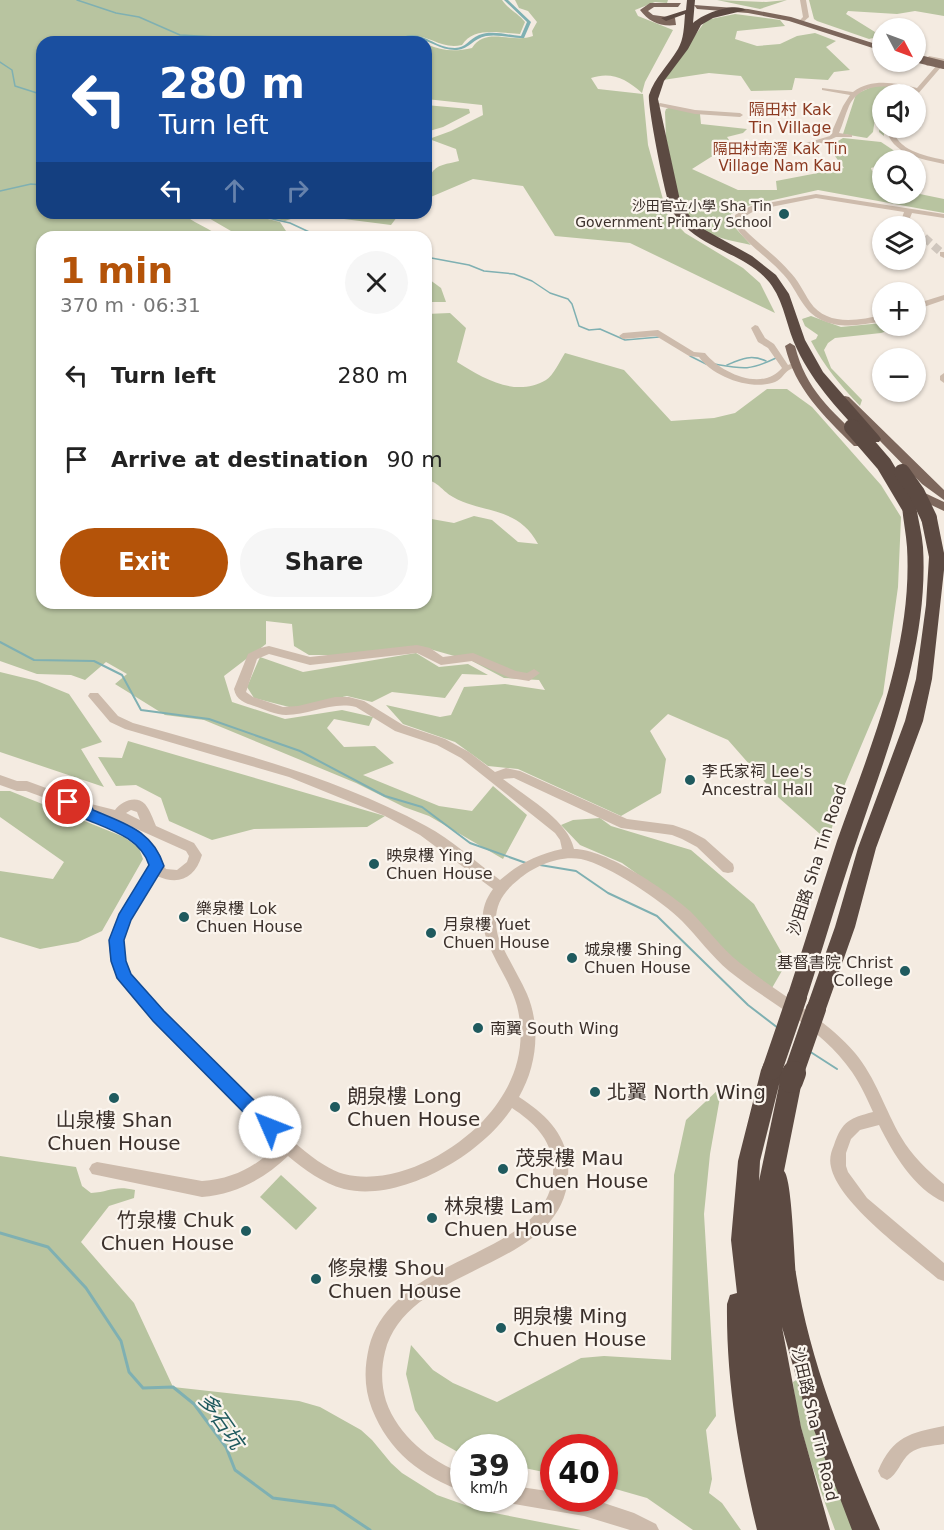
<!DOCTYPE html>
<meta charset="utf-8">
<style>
:root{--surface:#fff;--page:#f6f6f6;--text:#222;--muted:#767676;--accent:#b45309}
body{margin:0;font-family:"DejaVu Sans","Noto Sans TC",sans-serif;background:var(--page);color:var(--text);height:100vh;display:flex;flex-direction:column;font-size:22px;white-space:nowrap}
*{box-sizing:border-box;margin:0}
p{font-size:20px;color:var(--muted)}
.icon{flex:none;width:33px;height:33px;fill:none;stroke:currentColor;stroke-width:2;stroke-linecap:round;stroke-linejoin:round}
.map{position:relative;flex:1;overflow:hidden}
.sheet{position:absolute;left:36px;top:231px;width:396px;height:378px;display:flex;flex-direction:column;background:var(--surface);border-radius:18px;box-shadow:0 2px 4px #0004}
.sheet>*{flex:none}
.guide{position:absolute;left:36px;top:36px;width:396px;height:183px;border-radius:18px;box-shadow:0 2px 4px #0004;background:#1a4fa0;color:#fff;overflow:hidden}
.needle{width:39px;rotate:131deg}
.fabs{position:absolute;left:872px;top:18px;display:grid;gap:12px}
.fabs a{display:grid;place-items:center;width:54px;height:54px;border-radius:50%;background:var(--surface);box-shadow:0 2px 4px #0004;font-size:30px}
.speed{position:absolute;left:450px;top:1434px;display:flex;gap:12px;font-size:30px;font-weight:700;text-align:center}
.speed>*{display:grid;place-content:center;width:78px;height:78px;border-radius:50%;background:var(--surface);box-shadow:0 2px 4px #0004;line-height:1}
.speed small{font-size:15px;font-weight:400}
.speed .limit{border:9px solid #d22;background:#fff;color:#111}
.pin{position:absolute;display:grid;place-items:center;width:51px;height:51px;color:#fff;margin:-26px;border:3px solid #fff;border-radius:50%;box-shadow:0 2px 6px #0007}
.me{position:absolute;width:66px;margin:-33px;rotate:314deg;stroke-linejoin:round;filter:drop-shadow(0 0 4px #0008)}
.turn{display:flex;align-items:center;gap:21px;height:126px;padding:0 24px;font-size:27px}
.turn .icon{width:78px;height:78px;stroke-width:2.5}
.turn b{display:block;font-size:42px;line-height:51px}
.lanes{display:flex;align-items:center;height:57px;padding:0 24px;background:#0003;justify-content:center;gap:30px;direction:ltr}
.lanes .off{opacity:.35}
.round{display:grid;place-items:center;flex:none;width:63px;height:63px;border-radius:32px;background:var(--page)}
.summary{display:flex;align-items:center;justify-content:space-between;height:102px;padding:0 24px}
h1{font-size:36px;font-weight:600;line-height:45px;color:var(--accent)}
.action{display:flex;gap:12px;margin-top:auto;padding:12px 24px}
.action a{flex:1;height:69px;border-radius:36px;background:var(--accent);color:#fff;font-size:24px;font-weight:600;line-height:69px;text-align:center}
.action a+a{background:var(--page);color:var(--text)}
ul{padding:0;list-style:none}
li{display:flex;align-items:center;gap:18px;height:84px;padding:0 24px}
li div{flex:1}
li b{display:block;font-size:22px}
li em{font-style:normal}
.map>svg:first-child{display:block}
.green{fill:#b8c4a0}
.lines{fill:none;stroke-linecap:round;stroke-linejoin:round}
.stream-far2{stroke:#7fb0b2;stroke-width:1.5}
.stream-far1{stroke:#7fb0b2;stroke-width:2}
.stream{stroke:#7fb0b2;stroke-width:3}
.canal{fill:#7fb0b2;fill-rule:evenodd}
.minor-tunnel{stroke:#cfc6bd;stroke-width:8;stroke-dasharray:8 4.5;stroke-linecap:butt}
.minor{fill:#cdbbac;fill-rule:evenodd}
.major{fill:#7d675c;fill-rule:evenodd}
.highway{fill:#5c4a42;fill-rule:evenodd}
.major-bridge{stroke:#7d675c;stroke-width:8}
.highway-bridge-far2{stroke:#5c4a42;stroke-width:16}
.highway-bridge-far1{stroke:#5c4a42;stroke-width:20}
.highway-bridge{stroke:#5c4a42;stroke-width:24}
.route{fill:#1a73e8;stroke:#114b97;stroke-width:1.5}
.poi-dot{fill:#1f5a5e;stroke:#fbf5ee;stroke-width:2}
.labels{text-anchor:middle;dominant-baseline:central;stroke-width:4.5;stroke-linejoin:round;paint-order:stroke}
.far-poi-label{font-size:14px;fill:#3b302b;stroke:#fbf5ee;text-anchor:end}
.far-neighbourhood-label{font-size:15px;fill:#8c3b22;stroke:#fbf5ee}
.far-quarter-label{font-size:16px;fill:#8c3b22;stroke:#fbf5ee}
.poi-label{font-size:16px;fill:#3b302b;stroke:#fbf5ee;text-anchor:start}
.street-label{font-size:16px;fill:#3b302b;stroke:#fbf5ee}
.near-poi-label{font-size:20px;fill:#3b302b;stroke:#fbf5ee;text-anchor:start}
.near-water-label{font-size:21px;font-style:italic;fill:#1f5a5e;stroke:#fbf5ee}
</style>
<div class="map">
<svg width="944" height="1530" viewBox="0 0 944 1530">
<rect width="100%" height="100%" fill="#f4ebe1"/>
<g class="green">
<path d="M0,0h502c7,10 16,13 23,22l-5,12c-20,-1 -46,-8 -58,11 -28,6 -37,-21 -72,-3h-348v171h141c10,10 22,13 33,21l-1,3h-173v366h384v-85l28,5 20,-7 18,4 26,22 20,2c-20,-38 -55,-30 -85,-47 -11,-6 -12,-13 -27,-18v-165l24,-1 16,15 -9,34c26,16 58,36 89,18 7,-4 14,-19 19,-27l59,17 47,51 43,-3 21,-5 32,-24h20l25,18 69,78 20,32 -3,70 -15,107 -38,90 -17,57 -49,-43 -51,-58 -60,-26 -18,17 16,28 -5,34 -40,23 -103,-47 -30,-3 -33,-24 -52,-18 -17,-19 54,12 11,-2 13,-28 41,-3 40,6 -6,-10 -35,-2 -32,-17 -53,-15 -63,9h-47l-15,-9 -2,-22 -26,-3v23l-42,32 8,26 53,17 57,-9 31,7 -4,9 -35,-7 -7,9 17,19 31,-1 19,17 -31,12 76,31 33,5 21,-25 34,29 -24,44 -74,-43 -25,-9 -48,-24 -152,-63 -39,-5 -50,-31 12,-10 -21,-12 -21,18 -14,-5 -34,-1 -37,-13z"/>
<path d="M515,0h153l-1,3 -12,-1 -20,8 3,6 35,14 -28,52 -3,11c-15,-14 -31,-22 -51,-15l7,11 45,5 5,51 19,69 18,19 58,35 17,15 15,30 -145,-70 -75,-7 -32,-50 -50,-7 -47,20v-25h5c5,-10 17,-10 28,-13l-3,-12 -27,-10 22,-8 32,-16 -1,-10 -56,-6v-55c16,7 29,8 46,4 14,-22 40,-4 61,-12l-1,-5 5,-9 -9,-11 -9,-3z"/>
<path d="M717,0l49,2 21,-2 -27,9z"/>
<path d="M809,0h135v16l-29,-5 -18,3 -49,-3 -2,3 29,18 -2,6 -4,1 -52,-18 -3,-2z"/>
<path d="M735,14l45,6 5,6 -48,5 -2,8 22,7 23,-2 17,-8 18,-3 21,8 -10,6 24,23 -16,2 -6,8 -33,-2 -3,12 -41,1 -10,-15 -32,-3 -46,7 43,-60z"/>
<path d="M885,84l25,7 -3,3h-25l2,42 -5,-4 2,-19 -5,-1 -3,20 -6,6 -24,-4 13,-40 20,-9z"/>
<path d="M426,105l43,4 1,4 -27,14 -17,5z"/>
<path d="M671,107l29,7 1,10 46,5 -4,4 -16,4 6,9 -11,4 -30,19 46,21h39l-1,-9 68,-13 -16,-21 15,-9 38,4 24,16 -23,2v5l-11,3 1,3 10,5v18l33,-1 29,6v14l-126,-23 -71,16 -16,8 -2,7 22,24c-35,-8 -55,-9 -72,-45l-13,-62 -1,-26 1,-3z"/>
<path d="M200,213h44l36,9 10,15h-59v-6z"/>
<path d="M252,213h148l-9,12 -86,-11 -20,7z"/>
<path d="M426,277l15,11 5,14h-20z"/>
<path d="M811,316l30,11 41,-4v3h20l-21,7 -46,5 -7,5 -4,7 7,18 31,32 -2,6c-20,-21 -36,-40 -49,-65l5,-2 2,-4 -13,-9 -3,-7z"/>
<path d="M416,653l23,14 29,-3 20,11 -26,-1 -17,24 -53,-6 -20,10 -25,-6 -54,12 -39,-10 -7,-11 13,-30 43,15z"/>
<path d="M0,672l37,9 32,13 33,48 -21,7 23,38 -104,-35z"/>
<path d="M128,741l257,75 -18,11 -113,2 -42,11 -43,-19 -8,-23 -25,-13 -20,1 -18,-29 24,1z"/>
<path d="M0,791h10l114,46 15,11 4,11 -41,72 -24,11 -38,7 -40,-12v-66l53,8 11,-17 -64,-45z"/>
<path d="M600,818l11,8 80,24 63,54 33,58 -15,26 -52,-39 -29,-36 -69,-50 -42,-18 -19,-20 12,-5z"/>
<path d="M722,1086l-12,68 -6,60 12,202 -10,14 6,49 -3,14 13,10 19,27h-48l-46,-32 -42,-12 -1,-38h-50l-1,26 -38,-8 -1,-18h-50l-1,7 -28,-16 -20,-29 -9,-36 5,-29 22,25 20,13 44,19 84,-44 23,-2 67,4 3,-185 12,-55z"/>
<path d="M0,1156l76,11 6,19 9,7c19,-1 23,-8 44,-3l-1,8 -25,8 -28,36 53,61 39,84 126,14 21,6 41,23 11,10 19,23 11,10 35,22 42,15 102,20h-581z"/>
<path d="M281,1175l36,33 -21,22 -36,-33z"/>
<path d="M801,1377l58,153h-24c-17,-47 -37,-98 -42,-148z"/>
</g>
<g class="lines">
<g class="stream-far2">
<path d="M77,0l39,13 23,4 41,18 74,4 7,3"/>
<path d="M0,62l12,8 3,16 22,7 5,5"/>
<path d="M0,191l31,-7 11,1"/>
<path d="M246,213l44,10 30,14"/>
<path d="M426,257l43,8 15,6 30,3 18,7 18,12 18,6 4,5 7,22 10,4 11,-1 25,11 34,-3"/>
<path d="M690,356l16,8"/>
<path d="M714,364c29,5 35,7 62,-6"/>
<path d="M727,365c14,-6 24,-11 39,-4"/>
</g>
<g class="stream-far1">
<path d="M0,642l34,18 60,1 28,14 19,35 68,9 91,32 85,45 37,11 48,36 56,20"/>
<path d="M540,865l36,6 32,22 49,23 91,89 30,23"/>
<path d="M809,1051l28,18"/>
</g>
<path class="stream" d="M0,1233l48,14 38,41 35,53 8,31 14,16 30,-1 21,17 32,43 9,23 38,28 61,8 36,24"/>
<path class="canal" d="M504,0h4l23,22 -7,16c-13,0 -26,-4 -38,-2 -12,2 -17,13 -29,14 -16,1 -27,-10 -41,-12 -9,-1 -15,4 -23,4 28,-18 37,6 62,6 11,0 14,-9 24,-13 13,-5 28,0 42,1l6,-14z"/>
<path class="minor-tunnel" d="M915,229l28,25"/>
<g class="minor">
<path d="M800,0h6l3,17 -8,7 -3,-2 5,-5z"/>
<path d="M929,56l15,3v4l-13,-3 -2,2 3,3 -5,1 -4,-4z"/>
<path d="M937,65l5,1 -25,29 -5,-1 2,-3c-23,-5 -52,-11 -65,15 -4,9 -6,18 -10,27l13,2v2h-16l-13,6 -20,4 -4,-2 31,-9 13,-30 7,-11 -28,-5v-2l31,4c19,-14 42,-9 64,-4z"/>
<path d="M660,103l35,7 45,3 3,2 -3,2 -45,-3 -37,-8 -1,-1z"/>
<path d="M886,128h6c6,23 31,27 52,32v4c-23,-5 -53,-10 -58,-36z"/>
<path d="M816,194l128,20v4l-32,-5 -2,5 3,6 -4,2h-3l-4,-8 2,-6 -88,-14 -60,12 -14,8v6l3,6c14,14 31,26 44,41 9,9 14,20 21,31 16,24 47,19 72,13v6c-27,6 -60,10 -78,-16 -8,-11 -13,-24 -24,-34 -15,-16 -35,-28 -46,-47l1,-9 16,-9z"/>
<path d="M940,252h4v6l-4,-2z"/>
<path d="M944,295v5l-29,10v-6z"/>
<path d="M755,325l3,1 7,12 9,6 14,21 5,-2 4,3c-2,2 -5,2 -8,4 -5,3 -7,9 -14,12 -23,9 -62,-5 -76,-25l-10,-1 -33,-20 -33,3 -4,-3 4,-3 35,-3 36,22 11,1c16,20 57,39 77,15l-14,-20 -10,-6 -7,-14z"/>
<path d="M944,373v10l-4,-3v-4z"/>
<path d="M417,645l13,3 13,9 30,-4 43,18 11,2 7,-4 6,4 -11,8 -19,-3 -38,-17 -31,4 -24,-12 -107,12 -41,-11 -12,5 -11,33 7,5 30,10 15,-1 37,-9h14l15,4 39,24 42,14 24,13 26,20 11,-4 14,3 107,48 46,6 17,6 15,8 28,25 1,4 -1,4 -5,1 -5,-1 -26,-25 -15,-8 -10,-4 -51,-7 -107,-50 -11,1c23,18 65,41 71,70 32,0 92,41 116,62 17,17 31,37 50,52 38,31 83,53 115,90 21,25 30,57 46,84 11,19 27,34 43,47v18c-29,-12 -52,-50 -65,-77l-19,5 -9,9 -5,14v13l2,6 19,26 77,65v18l-6,-2c-29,-25 -99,-75 -107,-112 -2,-8 0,-15 3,-22 8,-24 16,-27 39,-33 -6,-13 -12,-27 -21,-40 -31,-45 -82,-68 -123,-101 -18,-15 -31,-34 -47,-50 -20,-20 -73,-56 -101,-62 -22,-4 -47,7 -63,21 -19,15 -26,32 -20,56 8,20 20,38 29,58 14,33 10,72 -8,103 25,16 46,35 49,66 8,110 -160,96 -183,189 -4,16 -4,33 1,49 12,35 44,60 78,73v18c-43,-16 -75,-40 -92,-83 -8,-21 -8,-40 -3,-62 25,-97 190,-89 184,-182 -2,-27 -20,-43 -41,-57 -30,47 -112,95 -168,81 -22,-6 -39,-19 -56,-33 -24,23 -52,38 -86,41l-110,-23 -3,-5 3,-5 5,-2 105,19c31,-2 53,-14 75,-35l-121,-121 -32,-38 -9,-15 -6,-22 4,-22 13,-26 24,-36c-9,-29 -41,-37 -66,-49l-3,-6 -55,-20h-9l-17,-6v-10l17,6h10l60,22 28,7c7,-9 21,-15 30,-6 5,6 8,15 11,22l38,17 8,12c-7,23 -23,31 -45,21 -14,23 -38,48 -34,77 1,8 4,15 8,21 24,38 61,68 93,99 28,27 84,92 120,101 49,12 106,-19 139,-53 30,-32 45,-71 34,-115 -10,-39 -54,-77 -24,-117l-73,-54 -35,-19 -96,-39 -164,-48 -15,-7 -22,-26 2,-3h8l20,23 15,7c99,28 201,53 293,103 26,14 50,36 74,54 18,-16 38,-26 62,-31l-2,-9 -5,-7 -94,-75 -24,-13 -42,-14 -39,-24c-24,-6 -46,8 -70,8 -10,0 -22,-6 -32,-9 -9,-3 -18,-6 -20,-17l14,-35 12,-6 9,-2 41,11zM131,810l6,2 3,8 -14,-7zM128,825l58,26 3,5 -2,6 -10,8 -11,-1c-5,-6 -5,-11 -8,-18 -7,-14 -20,-19 -32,-25z"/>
<path d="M944,1426v18c-11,2 -25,2 -34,9 -10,8 -12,22 -23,27l-6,-3 -3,-6c15,-35 32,-38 66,-45z"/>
<path d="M514,1486l40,6v6h32l15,4 33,11 22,11 3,6h-29l-46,-14 -70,-12 -6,-3 -1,-3h7z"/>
</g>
<g class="major">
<path d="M650,3h31l-3,4h-24l-6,4 5,4 22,3 1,7c-15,2 -27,-3 -36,-15z"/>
<path d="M694,5l54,4 43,8 91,29v5l-93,-30 -41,-8 -51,-4z"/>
<path d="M790,343l5,3c11,44 36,64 67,94v6h-8c-31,-31 -59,-57 -69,-100z"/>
<path d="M845,396l4,1 95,93v10l-22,-16 -81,-83 -2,-2z"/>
<path d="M912,487l32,15v9l-36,-17 -2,-3z"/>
</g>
<g class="highway">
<path d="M687,0h8l-2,23c11,-10 41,-21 53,-13l-33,8 -12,7 -13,24 -24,32 -6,18 23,106 17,21 54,30 24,19 13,19 16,46 18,32 56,64 2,3 -2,3h-10c-27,-28 -55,-57 -72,-93 -10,-20 -12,-44 -25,-63 -19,-28 -57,-34 -82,-55 -8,-7 -16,-15 -20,-25 -5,-10 -23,-103 -21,-111 6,-18 19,-29 29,-46 6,-10 6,-23 7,-35l-19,7 -5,-3 25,-8z"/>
<path d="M909,501l7,5c2,13 6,27 7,41 6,100 -35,200 -66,293 -18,52 -33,105 -50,157l-3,6 -7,3 -7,-3 -3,-6c17,-52 33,-104 50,-156 33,-93 76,-193 70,-294 -1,-14 -4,-28 -5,-41z"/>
<path d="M929,513l8,5 7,35v17l-12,109 -9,42 -47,127 -21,79 -29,82 -3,7 -7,2 -7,-2 -3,-7 29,-82 23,-79 47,-127 11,-42 10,-74 3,-48 -8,-39z"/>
<path d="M772,1060l8,3 3,7 -3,11 3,-7 8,-3 8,3 3,7 -18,90c8,8 10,85 12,103 14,89 49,173 84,256h-28l-49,-129 -21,-74 19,100 29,103h-73c-18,-75 -31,-149 -30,-226l3,-9 7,-2 -6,-53 7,-79 23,-91 3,-7zM780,1081l-21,100 1,-20z"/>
</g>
<path class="major-bridge" d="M915,58l29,7"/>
<g class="highway-bridge-far2">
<path d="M852,427l32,37 25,42"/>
<path d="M902,472l15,21 12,25"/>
</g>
<g class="highway-bridge-far1">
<path d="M772,1070l25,-73"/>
<path d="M793,1075l23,-66"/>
</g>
<path class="highway-bridge" d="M791,1081l3,-8"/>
</g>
<path class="route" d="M68,797l23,7 2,6c32,14 59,20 71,56l-33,54 -7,20 2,21 5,13 33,37 112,111 3,5 -3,6 -6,2 -6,-2 -111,-112 -36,-43 -6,-17 -2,-21 10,-26 30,-49c-9,-28 -41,-36 -66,-47l-3,-6 -17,-6 -2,-4z"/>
<g class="poi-dot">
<circle cx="784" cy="214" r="6"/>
<circle cx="690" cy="780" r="6"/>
<circle cx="374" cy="864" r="6"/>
<circle cx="184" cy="917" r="6"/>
<circle cx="431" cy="933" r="6"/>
<circle cx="572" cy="958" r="6"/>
<circle cx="905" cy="971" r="6"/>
<circle cx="478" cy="1028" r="6"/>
<circle cx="595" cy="1092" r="6"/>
<circle cx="114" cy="1098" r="6"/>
<circle cx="335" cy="1107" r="6"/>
<circle cx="503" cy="1169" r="6"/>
<circle cx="432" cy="1218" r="6"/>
<circle cx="246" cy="1231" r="6"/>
<circle cx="316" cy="1279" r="6"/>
<circle cx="501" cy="1328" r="6"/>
</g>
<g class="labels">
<g class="far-poi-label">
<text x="772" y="206">沙田官立小學 Sha Tin<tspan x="772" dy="16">Government Primary School</tspan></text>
</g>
<g class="far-neighbourhood-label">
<text x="780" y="149">隔田村南滘 Kak Tin<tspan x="780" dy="17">Village Nam Kau</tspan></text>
</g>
<g class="far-quarter-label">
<text x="790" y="109">隔田村 Kak<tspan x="790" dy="18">Tin Village</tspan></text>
</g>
<g class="poi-label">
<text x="702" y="771">李氏家祠 Lee's<tspan x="702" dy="18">Ancestral Hall</tspan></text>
<text x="386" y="855">映泉樓 Ying<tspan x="386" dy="18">Chuen House</tspan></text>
<text x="196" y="908">樂泉樓 Lok<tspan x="196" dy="18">Chuen House</tspan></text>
<text x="443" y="924">月泉樓 Yuet<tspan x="443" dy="18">Chuen House</tspan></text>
<text x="584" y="949">城泉樓 Shing<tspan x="584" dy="18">Chuen House</tspan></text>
<text x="893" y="962" text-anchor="end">基督書院 Christ<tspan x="893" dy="18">College</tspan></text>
<text x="490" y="1028">南翼 South Wing</text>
</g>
<g class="street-label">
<text transform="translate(817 860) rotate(-72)">沙田路 Sha Tin Road</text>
<text transform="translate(815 1424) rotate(77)">沙田路 Sha Tin Road</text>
</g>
<g class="near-poi-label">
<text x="607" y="1092">北翼 North Wing</text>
<text x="347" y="1096">朗泉樓 Long<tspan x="347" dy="23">Chuen House</tspan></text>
<text x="114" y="1120" text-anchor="middle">山泉樓 Shan<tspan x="114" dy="23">Chuen House</tspan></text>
<text x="515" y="1158">茂泉樓 Mau<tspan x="515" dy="23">Chuen House</tspan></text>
<text x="444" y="1206">林泉樓 Lam<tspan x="444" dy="23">Chuen House</tspan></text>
<text x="234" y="1220" text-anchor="end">竹泉樓 Chuk<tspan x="234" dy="23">Chuen House</tspan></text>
<text x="328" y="1268">修泉樓 Shou<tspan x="328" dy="23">Chuen House</tspan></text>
<text x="513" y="1316">明泉樓 Ming<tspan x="513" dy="23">Chuen House</tspan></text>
</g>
<g class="near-water-label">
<text transform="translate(221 1421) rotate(55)">多石坑</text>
</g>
</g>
</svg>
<div class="fabs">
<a><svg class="needle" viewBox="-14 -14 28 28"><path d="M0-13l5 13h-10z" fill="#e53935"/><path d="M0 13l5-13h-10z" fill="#767676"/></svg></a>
<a><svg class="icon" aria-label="sound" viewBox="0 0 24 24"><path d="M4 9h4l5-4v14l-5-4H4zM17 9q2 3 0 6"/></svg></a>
<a><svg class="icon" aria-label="search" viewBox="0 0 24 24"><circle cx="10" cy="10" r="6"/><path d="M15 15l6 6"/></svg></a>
<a><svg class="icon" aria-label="layers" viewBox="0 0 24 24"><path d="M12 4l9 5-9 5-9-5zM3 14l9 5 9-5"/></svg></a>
<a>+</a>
<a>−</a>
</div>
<div class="speed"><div>39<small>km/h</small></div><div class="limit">40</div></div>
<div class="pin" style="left:68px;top:802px;background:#d93025"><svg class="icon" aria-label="arrive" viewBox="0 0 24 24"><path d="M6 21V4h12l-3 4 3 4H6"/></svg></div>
<svg class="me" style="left:270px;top:1127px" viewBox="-20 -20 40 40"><circle r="19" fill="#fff"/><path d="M0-13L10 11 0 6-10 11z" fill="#1a73e8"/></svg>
<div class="guide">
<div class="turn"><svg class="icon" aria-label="left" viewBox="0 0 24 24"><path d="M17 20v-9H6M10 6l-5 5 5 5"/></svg><div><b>280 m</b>Turn left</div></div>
<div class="lanes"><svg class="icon" aria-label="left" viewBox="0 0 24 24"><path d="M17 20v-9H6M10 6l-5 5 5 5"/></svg><svg class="icon off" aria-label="ahead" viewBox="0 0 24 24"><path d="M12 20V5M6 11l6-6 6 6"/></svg><svg class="icon off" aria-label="right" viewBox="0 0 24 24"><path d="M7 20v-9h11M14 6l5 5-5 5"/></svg></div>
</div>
<section class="sheet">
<div class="summary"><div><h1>1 min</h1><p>370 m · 06:31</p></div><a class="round"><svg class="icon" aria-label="close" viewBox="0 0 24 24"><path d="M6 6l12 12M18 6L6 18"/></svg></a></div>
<ul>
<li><svg class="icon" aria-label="left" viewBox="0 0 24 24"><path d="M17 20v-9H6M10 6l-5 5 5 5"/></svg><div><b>Turn left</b></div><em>280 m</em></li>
<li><svg class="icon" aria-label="arrive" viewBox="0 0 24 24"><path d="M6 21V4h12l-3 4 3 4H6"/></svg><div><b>Arrive at destination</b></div><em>90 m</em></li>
</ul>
<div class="action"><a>Exit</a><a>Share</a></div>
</section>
</div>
